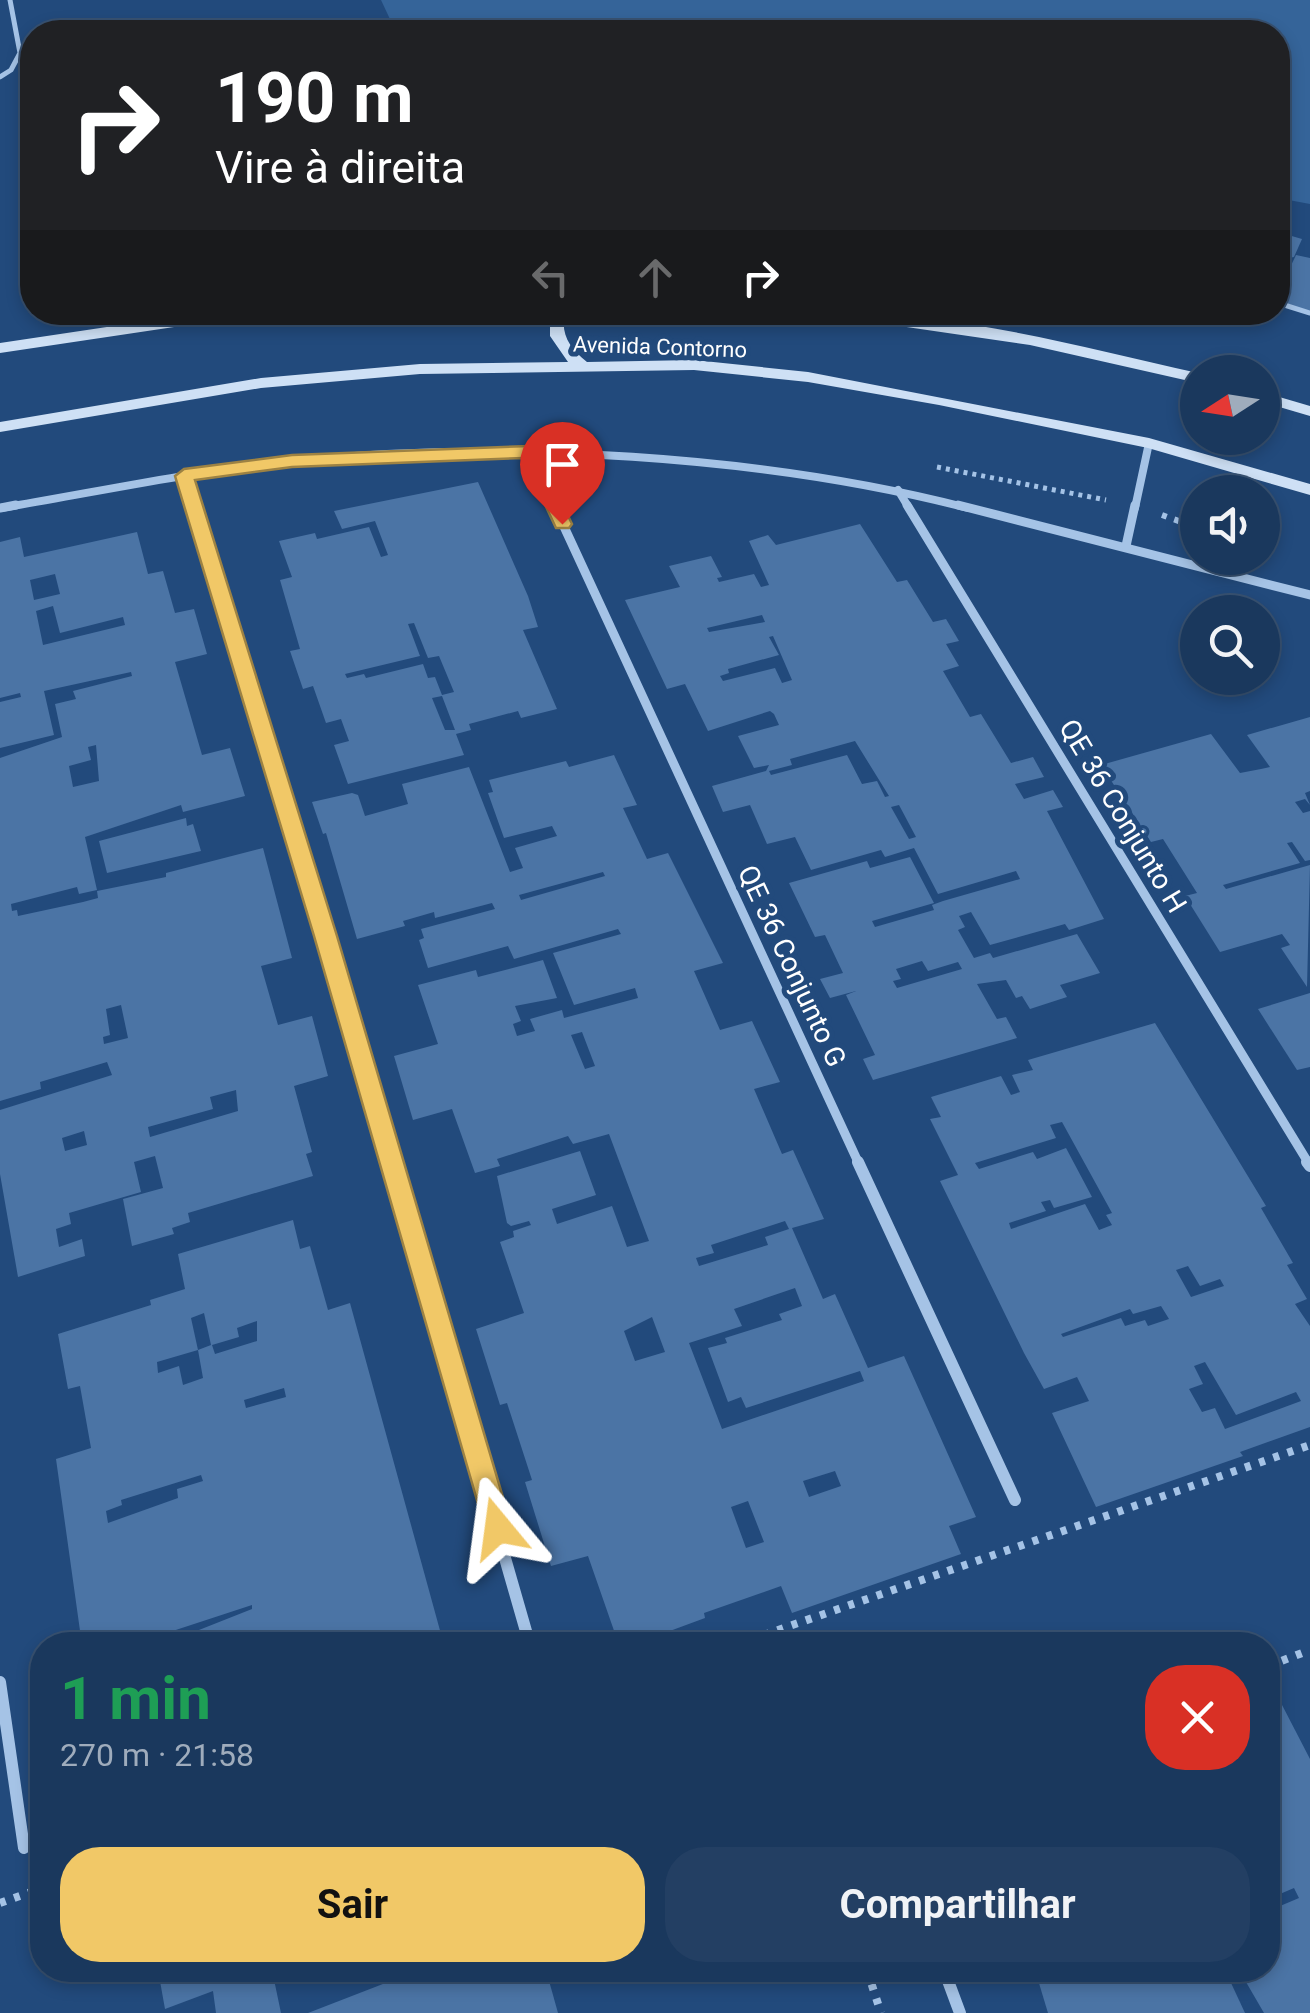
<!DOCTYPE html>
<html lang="pt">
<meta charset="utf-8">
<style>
:root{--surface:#1a385d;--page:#233f63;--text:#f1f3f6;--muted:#9facbc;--line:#385272;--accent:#f1c867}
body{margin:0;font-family:Roboto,sans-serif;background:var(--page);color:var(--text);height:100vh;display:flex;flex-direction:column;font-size:38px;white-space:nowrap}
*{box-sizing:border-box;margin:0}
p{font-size:32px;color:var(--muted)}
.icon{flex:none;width:55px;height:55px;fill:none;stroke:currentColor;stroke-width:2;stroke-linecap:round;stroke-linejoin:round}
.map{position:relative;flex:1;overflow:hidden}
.side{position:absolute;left:30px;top:1632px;width:1250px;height:350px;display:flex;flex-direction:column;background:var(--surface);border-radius:40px;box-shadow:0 5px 15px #0003,0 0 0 2px var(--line)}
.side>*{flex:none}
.top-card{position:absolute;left:20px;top:20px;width:1270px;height:305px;border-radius:40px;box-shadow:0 5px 15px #0003,0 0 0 2px var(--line);background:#202124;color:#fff;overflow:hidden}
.needle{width:65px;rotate:258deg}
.buttons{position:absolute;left:1180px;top:355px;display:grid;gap:20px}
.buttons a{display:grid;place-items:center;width:100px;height:100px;border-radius:50%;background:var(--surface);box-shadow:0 5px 15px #0003,0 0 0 2px var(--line);font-size:50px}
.pin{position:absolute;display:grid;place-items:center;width:85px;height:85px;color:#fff;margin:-102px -42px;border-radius:50% 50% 50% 0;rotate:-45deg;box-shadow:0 0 10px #0007}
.pin .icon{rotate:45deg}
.me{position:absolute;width:110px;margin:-55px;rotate:344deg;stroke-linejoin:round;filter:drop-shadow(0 0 8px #0008)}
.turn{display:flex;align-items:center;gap:35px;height:210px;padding:0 30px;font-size:45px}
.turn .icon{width:130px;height:130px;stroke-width:2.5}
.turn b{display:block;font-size:70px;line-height:85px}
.lanes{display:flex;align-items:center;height:95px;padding:0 30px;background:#0003;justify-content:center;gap:50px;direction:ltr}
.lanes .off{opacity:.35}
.round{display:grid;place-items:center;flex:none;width:105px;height:105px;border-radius:40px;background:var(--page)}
.overview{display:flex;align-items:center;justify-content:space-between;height:170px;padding:0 30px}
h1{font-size:60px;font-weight:700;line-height:75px;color:#1e9e55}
.action{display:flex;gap:20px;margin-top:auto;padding:20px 30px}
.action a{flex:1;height:115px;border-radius:40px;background:var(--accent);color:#111;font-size:40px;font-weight:700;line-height:115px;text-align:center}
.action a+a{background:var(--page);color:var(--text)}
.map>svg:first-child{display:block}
.green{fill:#356499}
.building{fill:#4b74a5;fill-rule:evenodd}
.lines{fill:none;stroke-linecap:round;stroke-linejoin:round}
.path-far2{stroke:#a5c3e6;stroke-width:5;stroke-dasharray:4 5;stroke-linecap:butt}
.path-far1{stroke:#a5c3e6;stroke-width:6;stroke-dasharray:5 8;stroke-linecap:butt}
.path{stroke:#a5c3e6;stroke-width:8;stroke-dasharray:6 9;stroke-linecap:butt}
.lane{stroke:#a5c3e6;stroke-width:5}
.street-far2{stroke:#a5c3e6;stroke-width:8}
.street-far1{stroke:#a5c3e6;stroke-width:9}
.street{stroke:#a5c3e6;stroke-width:12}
.secondary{fill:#cee0f5;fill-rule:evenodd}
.route{fill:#f1c867;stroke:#9d8243;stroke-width:2.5}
.labels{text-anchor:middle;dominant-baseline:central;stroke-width:10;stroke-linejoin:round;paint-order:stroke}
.far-street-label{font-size:22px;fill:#fff;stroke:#224a7c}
.street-label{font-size:28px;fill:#fff;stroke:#224a7c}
</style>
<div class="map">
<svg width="1310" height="2013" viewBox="0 0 1310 2013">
<rect width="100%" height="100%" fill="#224a7c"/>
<path class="green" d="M381,0h929v204l-32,-6v-166h-882z"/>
<g class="building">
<path d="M1278,232l24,7 -8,18 -16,3z"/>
<path d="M1296,255l14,3v55l-32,-9v-11z"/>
<path d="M478,482l50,114 10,31 -15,3 34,79 -36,9 -3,-7 -49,13 2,6 -15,4 8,21 -116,29 -14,-39 15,-4 -8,-22 -15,4 -13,-37 -10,3 -13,-38 10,-2 -20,-69 12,-3 -13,-36 36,-8 2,6 52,-12 12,30 7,-2 -13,-34 -33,8 -8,-18zM414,623l14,35 11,-2 15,36 -12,3 -7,-18 -7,1 -5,-14 -57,14 -2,-4 -17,4 -2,-4 75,-18 -12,-32zM442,696l13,34h-10l-13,-32z"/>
<path d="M860,524l37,58 10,-2 26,42 13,-3 13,22 -13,3 13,22 -16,5 27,46 11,-3 30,49 22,-6 11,20 -29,7 9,15 29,-9 10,17 -16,4 57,108 -35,11 -4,-6 -75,21 -19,-33 -12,4 6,11 -7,3 16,28 16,-5 3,5 84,-24 23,39 -40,12 7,12 -37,12 -8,-13 -6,2 -10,-18 -29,4 20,35 9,-2 11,21 -144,42 -10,-21 12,-4 -29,-60 10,-4 -26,7 -10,-19 23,-6 -18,-38 -10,2 -26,-54 78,-22 3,7 40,-11 24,46 -62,18 3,6 59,-17 -2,-5 11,-4 77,-22 -4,-8 -78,23 -24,-46 -29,9 -4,-7 -70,20 -16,-33 -28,7 -17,-39 -27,7 -11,-26 54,-15 3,-6 -15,3 -16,-32 41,-11 -5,-11 -4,-3 -62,20 -23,-47 -18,5 -42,-89 55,-13 -11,-21 42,-10 11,21 -5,1 2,4 35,-8 7,13 8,-2 -20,-44 19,-6 8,10zM762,615l3,7 -56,10 -2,-4zM773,636l19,44 -10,3 -7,-15 -52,13 -3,-5 9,-3 -1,-4 51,-14 -10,-18zM855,741l34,55 -4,1 -8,-16 -15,3 -15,-29 -76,20 -2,-4 23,-6 -2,-6zM899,805l17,32 -7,2 -18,-32zM922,961l6,10 30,-9 4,7 -65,19 -4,-7 8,-2 -5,-10z"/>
<path d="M137,532l11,42 15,-3 12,42 19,-4 13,45 -32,8 27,93 28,-7 15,48 -62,16 -2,-7 -96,32 12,53 -18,4 -2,-7 -66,17 1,7 5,-1 1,6 65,-14 15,-4 -1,-7 69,-14v-4l97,-25 29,110 -31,8 17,59 34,-9 16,60 -34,10 18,66 -6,2 7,22 -125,37 2,9 -18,6 2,6 -42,12 -9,-47 40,-11 -8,-32 -21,6 7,30 -72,21 2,11 -15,5 3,18 23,-8 3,17 -67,21 -18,-103v-64l112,-35 -5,-13 -67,20 1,7 -41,12v-343l62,-21 -7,-33 21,-5 -3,-8 59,-15 -1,-4 -87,19 10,44 -54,13v-46l21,-5 -1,-4 -20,5v-156l20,-5 4,20zM55,574l5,20 -26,6 -4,-20zM53,606l7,27 63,-16 2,8 -82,20 -7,-34zM96,745l3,36 -26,6 -4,-21 22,-6 -3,-13zM121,1005l7,33 -24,6 -1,-7 7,-2 -4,-26zM236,1090l2,21 -88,26 -2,-10 65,-18 -3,-12zM84,1131l3,14 -22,6 -3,-13z"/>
<path d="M1310,717v74l-5,2 5,12 -5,-6 -10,3 8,11 7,-2v49l-5,1 -13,-19 -5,1 13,20 -77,22 3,4 84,-24 -3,122 -26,-39 9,-3 -8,-11 -62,18 -35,-56 12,-3 -34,-54 -12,3 -50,-77 110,-31 29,39 21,-4 9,-2 -23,-32z"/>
<path d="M614,755l23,50 -14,3 24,51 21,-6 55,110 -29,8 26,59 32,-9 28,61 -26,7 28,65 11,-4 31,69 -32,9 31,71 12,-5 33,74 36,-12 72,161 -27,9 12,28 -169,59 -11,-27 -77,27 1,5 -73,27h-13l-31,-89 -37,10 -26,-84 7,-2 -25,-77 -7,2 -24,-76 48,-16 -24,-71 14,-5 -1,-6 18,-6 -2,-4 -18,5 -4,-3 -10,-47 83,-25 16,44 -44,14 5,15 55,-18 15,41 22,-6 -40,-107 -36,10 -5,-8 -71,23 3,7 -25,7 -23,-64 -39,11 -19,-64 44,-12 -20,-59 58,-15 2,7 65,-17 14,38 -42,8 6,15 -8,3 4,12 18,-5 -5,-12 32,-9 2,8 74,-20 -3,-10 -61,17 -21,-52 68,-19 -3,-5 -104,30 -6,-13 -80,22 -9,-28 5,-2 -3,-9 74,-20 -3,-6 -57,15 -1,-6 -31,9 2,5 -48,13 -31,-106 -3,1 -11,-32 40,-9 6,2 7,21 43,-12 -6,-20 67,-17 41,105 13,-4 -8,-20 42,-12 -5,-10 -48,12 -16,-45 5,-1 -4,-12 77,-19 3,6zM603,872l2,4 -84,24 -2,-5zM582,1032l13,34 -10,3 -14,-34zM785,1221l4,8 -24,8 3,8 -69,21 -3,-8 18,-5 -3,-8zM795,1288l7,18 -23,8 3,6 -57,18 2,5 -19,5 20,54 13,-5 5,11 114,-37 4,10 -142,48 -33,-86 53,-17 -8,-17zM652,1317l13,35 -30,9 -11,-30zM835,1471l6,15 -32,11 -6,-16zM748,1501l16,41 -18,6 -15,-41z"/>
<path d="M186,818l1,8 6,-2 8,27 -94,22 -8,-32z"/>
<path d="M1310,993v74l-13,3 -39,-61z"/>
<path d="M1155,1023l111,183 -5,2 32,55 -6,2 20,34 -12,5 15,22v101l-70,25 3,4 -147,51 -44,-94 37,-12 -12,-24 -33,12 -20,-36 -84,-172 18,-6 -28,-56 11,-2 -10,-20 70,-21 10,19 9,-3 -8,-17 21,-5 -5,-10zM1062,1122l50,91 -6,2 6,10 -13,5 -14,-26 -74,25 -2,-6 37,-12 -5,-9 9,-2 4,8 38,-11 -26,-49 -29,11 -4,-7 -54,17 -4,-6 81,-25 -6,-13zM1188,1266l12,20 20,-7 4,7 -33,11 -15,-27zM1161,1306l8,13 -21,7 -3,-6 -20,6 -4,-8 -58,19 -2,-3 69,-25 3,5zM1205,1362l31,53 60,-23 5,9 -76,28 -10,-21 -13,4 -13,-23 14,-5 -9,-18z"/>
<path d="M293,1220l7,29 10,-3 18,64 22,-7 94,342h-283l91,-36v-4l-122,40h-48l-26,-186 35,-11 -11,-62 -12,3 -10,-55 93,-29 -1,-5 35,-11 -7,-35zM204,1313l7,32 -13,5 5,28 -20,7 -4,-19 -21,7 -1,-11 41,-12 -7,-32zM257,1321v20l-42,13 -3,-9 27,-8 -2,-9zM284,1388l2,9 -40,11 -2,-8zM201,1475l2,6 -26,8 1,9 -70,25 -2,-12 16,-6 -1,-5z"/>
<path d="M1268,1678l42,81v254h-46l-25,-43h29v-59l31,-13 -5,-10 -26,11z"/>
<path d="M158,1970h114l9,43h-65l-3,-22 -48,18z"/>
<path d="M419,1970h127l12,43h-250z"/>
<path d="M1035,1970h190l20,43h-197z"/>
</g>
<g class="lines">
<path class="path-far2" d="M937,467l169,33"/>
<path class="path-far1" d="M1162,515l36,13"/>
<g class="path">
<path d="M735,1645l575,-200"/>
<path d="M1268,1666l42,-16"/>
<path d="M0,1903l42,-15"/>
<path d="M867,1970l14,43"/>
</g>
<g class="lane">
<path d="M0,77l11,-7 9,-17 -10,-53"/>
<path d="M1278,303l32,10"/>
</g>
<g class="street-far2">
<path d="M529,452l26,56"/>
<path d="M185,476l10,32"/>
<path d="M898,490l11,18"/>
<path d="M1,508c96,-16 194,-37 291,-47 212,-21 470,-6 676,47"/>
<path d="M1135,508l14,-65"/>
</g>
<g class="street-far1">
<path d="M194,505l198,659"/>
<path d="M554,505l305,659"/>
<path d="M907,505l402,659"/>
<path d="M958,505l352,90"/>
<path d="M0,508l16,-3"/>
<path d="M1126,546l9,-41"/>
</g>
<g class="street">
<path d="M391,1162l139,483"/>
<path d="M858,1162l157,338"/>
<path d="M1307,1162l3,4"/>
<path d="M0,1682l24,166"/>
<path d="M944,1970l16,43"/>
</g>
<g class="secondary">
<path d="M207,312h41l-7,5 -241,36v-10z"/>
<path d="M550,312h15c-5,23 5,36 22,50l107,-2 114,12 341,66 161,46v11l-162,-47 -209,-43 -131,-23 -114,-12 -274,4 -159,14 -261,44v-10l261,-44 159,-14 148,-2 -18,-26z"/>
<path d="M831,312c123,0 247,34 367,61v10l-168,-38 -192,-28z"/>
<path d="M1262,392l48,14v10l-48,-14z"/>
</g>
</g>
<path class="route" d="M529,446l9,6 34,72 -3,4h-13l-33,-70 -231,9 -97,13 142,456 175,592 -4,10 -10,4 -9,-4 -4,-10 -171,-592 -139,-460 9,-7 108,-14z"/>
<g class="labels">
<g class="far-street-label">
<text transform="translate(660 347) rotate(2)">Avenida Contorno</text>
</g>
<g class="street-label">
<text transform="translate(1123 816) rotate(59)">QE 36 Conjunto H</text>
<text transform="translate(792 966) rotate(65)">QE 36 Conjunto G</text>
</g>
</g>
</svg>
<div class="buttons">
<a><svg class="needle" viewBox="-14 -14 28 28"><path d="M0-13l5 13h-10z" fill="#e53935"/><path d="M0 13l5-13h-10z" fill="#9facbc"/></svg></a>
<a><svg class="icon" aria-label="sound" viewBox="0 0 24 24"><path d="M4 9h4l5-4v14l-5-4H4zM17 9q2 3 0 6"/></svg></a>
<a><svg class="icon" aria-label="search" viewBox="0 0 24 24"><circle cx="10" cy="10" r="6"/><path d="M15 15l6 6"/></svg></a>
</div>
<div class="pin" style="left:562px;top:524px;background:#d93025"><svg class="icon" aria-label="arrive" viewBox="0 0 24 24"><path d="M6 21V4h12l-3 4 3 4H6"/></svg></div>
<svg class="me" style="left:498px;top:1528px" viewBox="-20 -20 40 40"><path d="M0-17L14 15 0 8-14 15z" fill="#f1c867" stroke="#fff" stroke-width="4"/></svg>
<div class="top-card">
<div class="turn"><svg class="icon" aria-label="right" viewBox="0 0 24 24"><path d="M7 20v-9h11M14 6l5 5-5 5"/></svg><div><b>190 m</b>Vire à direita</div></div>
<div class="lanes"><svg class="icon off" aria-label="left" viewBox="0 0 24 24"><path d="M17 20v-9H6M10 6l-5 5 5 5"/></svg><svg class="icon off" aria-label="ahead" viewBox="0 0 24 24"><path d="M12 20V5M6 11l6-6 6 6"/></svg><svg class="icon" aria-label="right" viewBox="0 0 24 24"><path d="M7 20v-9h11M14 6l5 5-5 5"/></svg></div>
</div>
<section class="side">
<div class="overview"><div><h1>1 min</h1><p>270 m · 21:58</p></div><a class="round" style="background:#d93025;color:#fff"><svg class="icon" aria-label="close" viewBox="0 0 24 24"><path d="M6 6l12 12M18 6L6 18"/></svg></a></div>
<div class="action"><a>Sair</a><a>Compartilhar</a></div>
</section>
</div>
